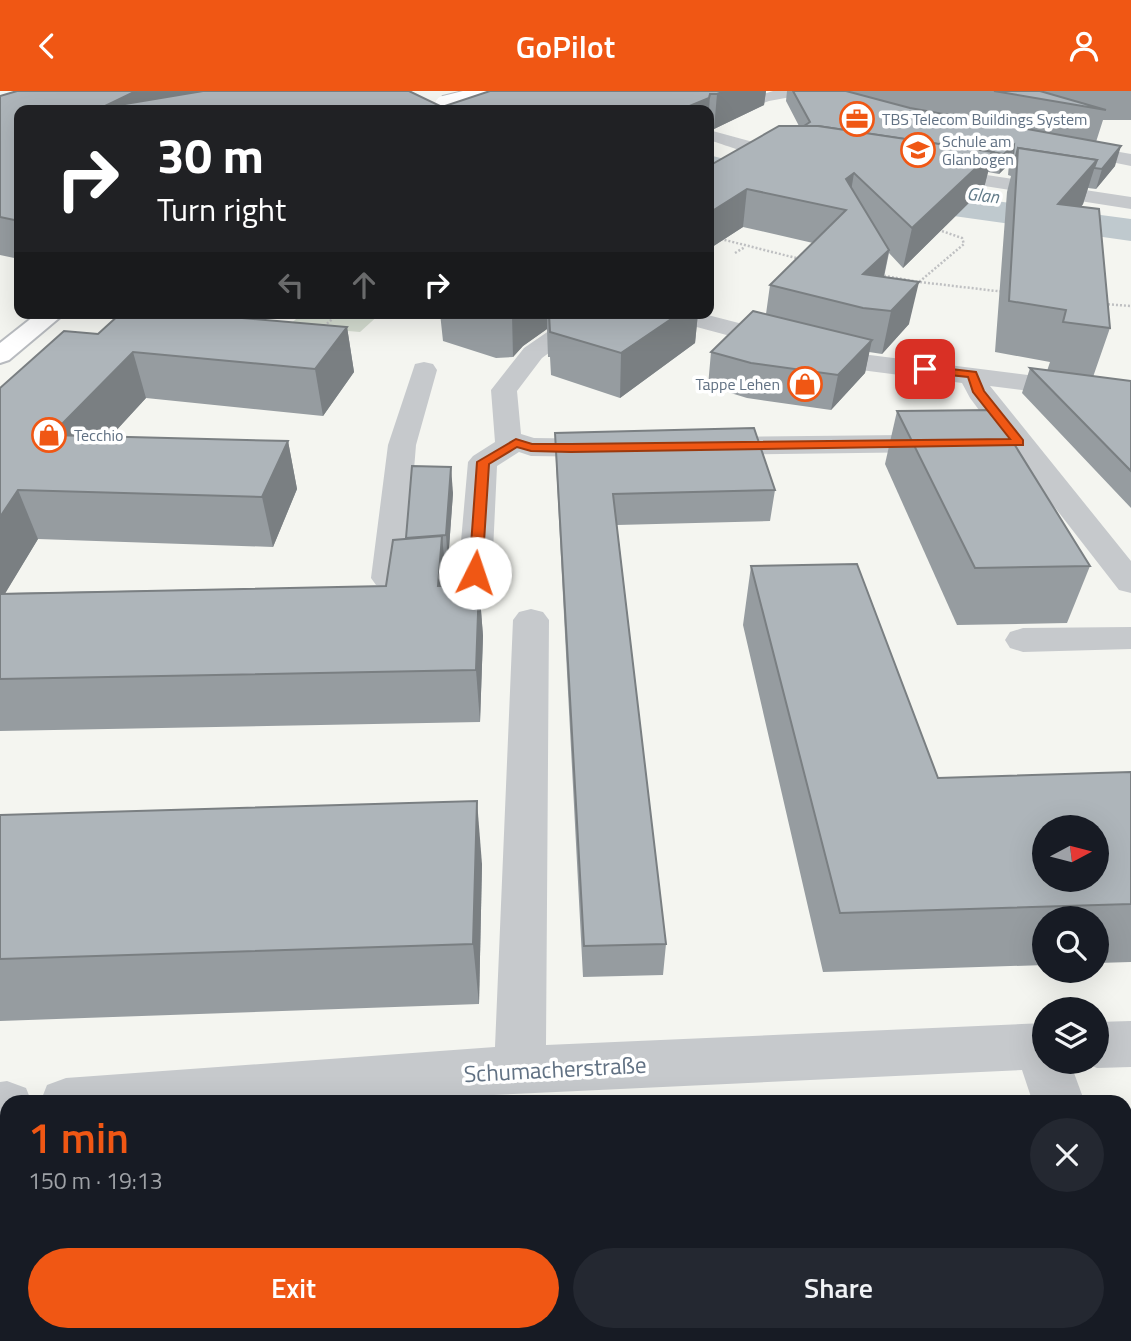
<!DOCTYPE html>
<meta charset="utf-8">
<style>
:root{--surface:#171b24;--page:#242831;--text:#f1f3f6;--muted:#9ea1a6;--accent:#f05714}
body{margin:0;font-family:"Titillium Web",sans-serif;background:var(--page);color:var(--text);height:100vh;display:flex;flex-direction:column;font-size:26px;white-space:nowrap}
*{box-sizing:border-box;margin:0}
p{font-size:23px;color:var(--muted)}
.icon{flex:none;width:38px;height:38px;fill:none;stroke:currentColor;stroke-width:2;stroke-linecap:round;stroke-linejoin:round}
.map{position:relative;flex:1;overflow:hidden}
.drawer{position:absolute;left:0px;top:1004px;width:1132px;height:247px;display:flex;flex-direction:column;background:var(--surface);border-radius:21px 21px 0 0;box-shadow:0 7px 28px #0002}
.drawer>*{flex:none}
.guide{position:absolute;left:14px;top:14px;width:700px;height:214px;border-radius:14px;box-shadow:0 7px 28px #0002;background:#202124;color:#fff;overflow:hidden}
.needle{width:46px;rotate:83deg}
.buttons{position:absolute;left:1032px;top:724px;display:grid;gap:14px}
.buttons a{display:grid;place-items:center;width:77px;height:77px;border-radius:50%;background:var(--surface);box-shadow:0 7px 28px #0002;font-size:35px}
.pin{position:absolute;display:grid;place-items:center;width:60px;height:60px;color:#fff;margin:-30px;border-radius:14px;box-shadow:0 4px 10px #0006}
.me{position:absolute;width:77px;margin:-38px;rotate:4deg;stroke-linejoin:round;filter:drop-shadow(0 0 5px #0008)}
.turn{display:flex;align-items:center;gap:24px;height:147px;padding:0 28px;font-size:32px}
.turn .icon{width:91px;height:91px;stroke-width:2.5}
.turn b{display:block;font-size:49px;line-height:60px}
.lanes{display:flex;align-items:center;height:66px;padding:0 28px;background:#0003;justify-content:center;gap:35px;direction:ltr}
.lanes .off{opacity:.35}
.round{display:grid;place-items:center;flex:none;width:74px;height:74px;border-radius:37px;background:var(--page)}
.head{display:flex;align-items:center;justify-content:space-between;height:119px;padding:0 28px}
h1{font-size:42px;font-weight:600;line-height:52px;color:var(--accent)}
.action{display:flex;gap:14px;margin-top:auto;padding:14px 28px}
.action a{flex:1;height:80px;border-radius:42px;background:var(--accent);color:#fff;font-size:28px;font-weight:600;line-height:80px;text-align:center}
.action a+a{background:var(--page);color:var(--text)}
header{display:flex;justify-content:space-between;align-items:center;height:91px;padding:0 28px;background:var(--accent);color:#fff;font-size:32px;font-weight:600}
.map>svg:first-child{display:block}
.green{fill:#d4dcd0}
.water{fill:#bfc9ce}
.lines{fill:none;stroke-linecap:round;stroke-linejoin:round}
.major-casing{stroke:#b8bbbf;stroke-width:4}
.path-far1{stroke:#bfc0c2;stroke-width:2.5;stroke-dasharray:2 2;stroke-linecap:butt}
.path{stroke:#bfc0c2;stroke-width:6;stroke-dasharray:5 5;stroke-linecap:butt}
.minor{fill:#c6c9cc;fill-rule:evenodd}
.major{fill:#fff;fill-rule:evenodd}
.major-bridge-casing{stroke:#b8bbbf;stroke-width:20;stroke-linecap:butt}
.major-bridge{stroke:#fff;stroke-width:18}
.wall{fill:#969ca0}
.shaded-wall{fill:#7a7f82}
.building{fill:#aeb5ba;stroke:#7a7f82;stroke-width:2;fill-rule:evenodd}
.route{fill:#f05714;stroke:#9c390d;stroke-width:2}
.labels{text-anchor:middle;dominant-baseline:central;stroke-width:7;stroke-linejoin:round;paint-order:stroke}
.far-poi-label{font-size:16px;fill:#617183;stroke:#fff;text-anchor:start}
.far-water-label{font-size:18px;font-style:italic;fill:#617a88;stroke:#fff}
.near-street-label{font-size:23px;fill:#617183;stroke:#fff}
</style>
<header><svg class="icon" aria-label="back" viewBox="0 0 24 24"><path d="M15 5l-7 7 7 7"/></svg>GoPilot<svg class="icon" aria-label="person" viewBox="0 0 24 24"><circle cx="12" cy="8" r="4"/><path d="M4 21q1-7 8-7t8 7"/></svg></header>
<div class="map">
<svg width="1131" height="1250" viewBox="0 0 1131 1250">
<rect width="100%" height="100%" fill="#f4f5f0"/>
<path class="green" d="M303,222h78l-21,19 -72,-6z"/>
<path class="water" d="M709,64l61,16 361,48v22l-256,-36 -166,-33z"/>
<g class="lines">
<g class="major-casing">
<path id="major" d="M38,222h27l-56,47 -9,3v-20z"/>
</g>
<g class="path-far1">
<path d="M709,145l91,23"/>
<path d="M735,162l10,-6"/>
<path d="M880,184l39,7 45,-38 -2,-6 -26,-9"/>
<path d="M920,191l85,10"/>
<path d="M1104,213l27,2"/>
<path d="M321,238l18,-16"/>
</g>
<path class="path" d="M1078,1244l2,6"/>
<g class="minor">
<path d="M773,0h36l-2,3 -38,7 -54,19 -6,-2v-7z"/>
<path d="M709,39l66,18h20l9,5c-14,17 -76,-7 -95,-13z"/>
<path d="M1068,52l63,11v12l-69,-14 -3,-4z"/>
<path d="M934,76l197,30v12l-204,-32 -2,-4z"/>
<path d="M575,222h28l-61,45 -25,33 4,43 13,4 73,1 10,3 4,6 -4,6 -10,3 -76,-1 -12,-4 -22,14 -5,107 -5,7 -99,8 -12,-3 -5,-7 17,-133 27,-81 9,-2 9,2 4,6 -21,75 -10,122 53,-3 9,-102 5,-6 22,-14 -4,-52 33,-42z"/>
<path d="M659,222h41l154,40 277,35v16l-141,-18 141,175v32l-12,-3 -108,-139 -302,4 -10,-3 -4,-6 4,-6 10,-3 288,-3 -27,-36 -8,-15 -109,-14 -190,-51z"/>
<path d="M531,518l12,3 6,8 -3,425 499,-22v39h25l15,41h-52l-11,-33 -550,26 -86,7h-346l7,-18 19,-7 429,-31 18,-427 6,-8z"/>
<path d="M1131,536v22l-108,3 -13,-4 -5,-8 5,-8 13,-4z"/>
<path d="M1131,930v46l-34,1 -15,-6h15v-40z"/>
<path d="M7,990l19,7 6,15h-25v28l-7,1v-50z"/>
<path d="M1125,1152l6,2v70l-6,-2z"/>
<path d="M320,1244h60l-1,6h-60z"/>
</g>
<use href="#major" class="major"/>
<g class="major-bridge-casing">
<path id="major-bridge" d="M444,14l56,-14"/>
</g>
<use href="#major-bridge" class="major-bridge"/>
</g>
<g class="wall">
<path d="M766,0l-2,14 -50,24 -5,-1v-18h-690v149l-19,-4v-159l442,11z"/>
<path d="M787,0h344v29h-28l-7,22 19,24 -19,23 -8,-1 -5,16 -2,3 29,121 -17,49 38,4v127l-109,-115 8,-25 17,3 3,-9 -55,-10 12,-160 4,-16 -3,-1 1,-11 -10,10 -11,-2 -4,16 -81,80 -14,-15 -5,24 25,47 -27,30 -13,-2 -4,21 -34,37 -84,-12 -39,-12 3,-34 55,-38 4,-29 43,-42 -70,-16 -34,22v-83l90,-40 -13,-25z"/>
<path d="M121,222h140l-6,6 92,8 7,45 -31,44 -177,-18 -36,39 178,4 9,48 -24,58 -235,-8 -33,54 381,-7 20,-47 47,-46 -5,69h-3l2,23h32l4,51 -3,86 -480,9v-343l98,-54z"/>
<path d="M440,222h258l-3,30 -75,55 -69,-23 -1,-18h-2l-1,-28 -24,17 -10,11 -17,1 -53,-17z"/>
<path d="M897,320l193,155 -23,57 -110,2 -72,-161z"/>
<path d="M555,342l220,57 -5,31 -153,4 49,419 -3,31 -80,2 -27,-514z"/>
<path d="M751,475l187,212 193,-6v190l-34,1v-44h-52v46l-222,7 -80,-347z"/>
<path d="M0,724l482,49 -3,140 -479,17z"/>
</g>
<g class="shaded-wall">
<path d="M136,0h71l-106,17z"/>
<path d="M709,0h57l-2,14 -50,24 3,-35h-7l-1,17v-1h-29z"/>
<path d="M1014,54l-5,19 -10,10 5,-20z"/>
<path d="M1121,55l-6,20 -19,23 6,-20z"/>
<path d="M993,61l-9,36 -81,80 9,-40z"/>
<path d="M1097,69l-14,44 -39,47 14,-47z"/>
<path d="M854,82l-6,37 -2,-31z"/>
<path d="M747,98l-4,38 -34,22v-36z"/>
<path d="M889,159l-8,40 -18,18v-34z"/>
<path d="M919,191l-10,42 -27,30 9,-43z"/>
<path d="M210,222h51l-43,46 -10,-44z"/>
<path d="M513,222h57l-23,1v15l-24,17 -10,11 -1,-42z"/>
<path d="M680,222h18l-3,30 -75,55 1,-45z"/>
<path d="M347,236l7,45 -31,44 -8,-47z"/>
<path d="M872,249l-7,33 -34,37 7,-35z"/>
<path d="M133,261l13,46 -78,85 -17,-48z"/>
<path d="M288,350l9,48 -24,58 -11,-50z"/>
<path d="M451,376l2,26 -5,69 -2,-27z"/>
<path d="M18,399l20,49 -38,63v-85z"/>
<path d="M442,445l5,50h-9z"/>
<path d="M479,494l4,51 -3,86 -4,-52z"/>
<path d="M477,710l5,63 -3,140 -6,-60z"/>
<path d="M0,1136l7,7v45l-7,8z"/>
<path d="M186,1244h37l-1,6h-38z"/>
</g>
<g class="building">
<path d="M17,0h119l-35,17 102,-17h206l33,16 48,-16h235l-8,3h-7l-1,4 -29,12h-661v111l-19,-4v-121z"/>
<path d="M793,0h53l64,17 211,38 -19,23 -8,-1 3,-8 -79,-12 -2,8h-3l1,-11 -10,9 -186,-28h-14l6,-4z"/>
<path d="M994,0h46l66,19z"/>
<path d="M779,35h39l175,26 -81,76 -58,-55 -8,6 43,71 -26,24 56,8 -28,29 -28,-3 -93,-23 76,-75 -99,-21 -38,24v-47z"/>
<path d="M1018,57l79,12 -39,44 41,5 11,119 -47,-6 3,-12 -57,-9z"/>
<path d="M753,220l119,29 -34,35 -87,-12 -40,-11z"/>
<path d="M121,222h89l-2,2 139,12 -32,42 -182,-17 -82,83 237,6 -26,56 -244,-7 -18,27v-129l64,-57 34,3z"/>
<path d="M489,222h24l-1,2h-18z"/>
<path d="M548,222h132l-59,40 -71,-21 -1,-18h-2z"/>
<path d="M1030,277l101,13v90z"/>
<path d="M993,319l97,156 -115,2 -78,-157z"/>
<path d="M754,337l21,62 -162,4 53,450 -82,2 -29,-513z"/>
<path d="M412,375l39,1 -5,68 -40,3z"/>
<path d="M442,445l-4,50 41,-1 -3,85 -476,9v-85l386,-8 7,-46z"/>
<path d="M857,473l81,214 193,-6v132l-291,9 -89,-347zM1045,737h52v52h-52z"/>
<path d="M477,710l-4,143 -473,15v-144z"/>
<path d="M0,1151h7v93h179l-2,6h-184z"/>
<path d="M497,1244h484l1,6h-485z"/>
</g>
<path class="route" d="M925,275l51,6 8,19 39,49v5l-452,7 -40,-1 -14,-4 -28,17 -7,109 -7,5 -6,-5 8,-111 39,-23 16,5h39l439,-5 -37,-47 -5,-15 -47,-5 -2,-3z"/>
<defs>
<g id="office-ring" transform="scale(1.75)"><circle r="9.5" fill="#fff" stroke="#f05714" stroke-width="1.5"/><path d="M-6-3h4V-5.5h4V-3h4V5H-6ZM-1-4.5V-3h2v-1.5ZM-6 0V1H6V0Z" fill="#f05714"/></g>
<g id="school-ring" transform="scale(1.75)"><circle r="9.5" fill="#fff" stroke="#f05714" stroke-width="1.5"/><path d="M0-5L7-2L0 1L-7-2ZM-4 1L0 2.5L4 1V4Q0 6-4 4Z" fill="#f05714"/></g>
<g id="shop-ring" transform="scale(1.75)"><circle r="9.5" fill="#fff" stroke="#f05714" stroke-width="1.5"/><path d="M-5-2.5h2.3a2.7 3.5 0 0 1 5.4 0H5L5.5 6h-11ZM-1.5-2.5h3a1.5 2.3 0 0 0-3 0Z" fill="#f05714"/></g>
</defs>
<g fill-rule="evenodd">
<use href="#office-ring" x="857" y="28"/>
<use href="#school-ring" x="918" y="59"/>
<use href="#shop-ring" x="805" y="293"/>
<use href="#shop-ring" x="49" y="344"/>
</g>
<g class="labels">
<g class="far-poi-label">
<text x="882" y="28">TBS Telecom Buildings System</text>
<text x="942" y="50">Schule am<tspan x="942" dy="18">Glanbogen</tspan></text>
<text x="780" y="293" text-anchor="end">Tappe Lehen</text>
<text x="74" y="344">Tecchio</text>
</g>
<g class="far-water-label">
<text transform="translate(983 104) rotate(7)">Glan</text>
</g>
<g class="near-street-label">
<text transform="translate(555 978) rotate(-3)">Schumacherstraße</text>
</g>
</g>
</svg>
<div class="buttons">
<a><svg class="needle" viewBox="-14 -14 28 28"><path d="M0-13l5 13h-10z" fill="#e53935"/><path d="M0 13l5-13h-10z" fill="#9ea1a6"/></svg></a>
<a><svg class="icon" aria-label="search" viewBox="0 0 24 24"><circle cx="10" cy="10" r="6"/><path d="M15 15l6 6"/></svg></a>
<a><svg class="icon" aria-label="layers" viewBox="0 0 24 24"><path d="M12 4l9 5-9 5-9-5zM3 14l9 5 9-5"/></svg></a>
</div>
<div class="pin" style="left:925px;top:278px;background:#d93025"><svg class="icon" aria-label="arrive" viewBox="0 0 24 24"><path d="M6 21V4h12l-3 4 3 4H6"/></svg></div>
<svg class="me" style="left:475px;top:482px" viewBox="-20 -20 40 40"><circle r="19" fill="#fff"/><path d="M0-13L10 11 0 6-10 11z" fill="#f05714"/></svg>
<div class="guide">
<div class="turn"><svg class="icon" aria-label="right" viewBox="0 0 24 24"><path d="M7 20v-9h11M14 6l5 5-5 5"/></svg><div><b>30 m</b>Turn right</div></div>
<div class="lanes"><svg class="icon off" aria-label="left" viewBox="0 0 24 24"><path d="M17 20v-9H6M10 6l-5 5 5 5"/></svg><svg class="icon off" aria-label="ahead" viewBox="0 0 24 24"><path d="M12 20V5M6 11l6-6 6 6"/></svg><svg class="icon" aria-label="right" viewBox="0 0 24 24"><path d="M7 20v-9h11M14 6l5 5-5 5"/></svg></div>
</div>
<section class="drawer">
<div class="head"><div><h1>1 min</h1><p>150 m · 19:13</p></div><a class="round"><svg class="icon" aria-label="close" viewBox="0 0 24 24"><path d="M6 6l12 12M18 6L6 18"/></svg></a></div>
<div class="action"><a>Exit</a><a>Share</a></div>
</section>
</div>
